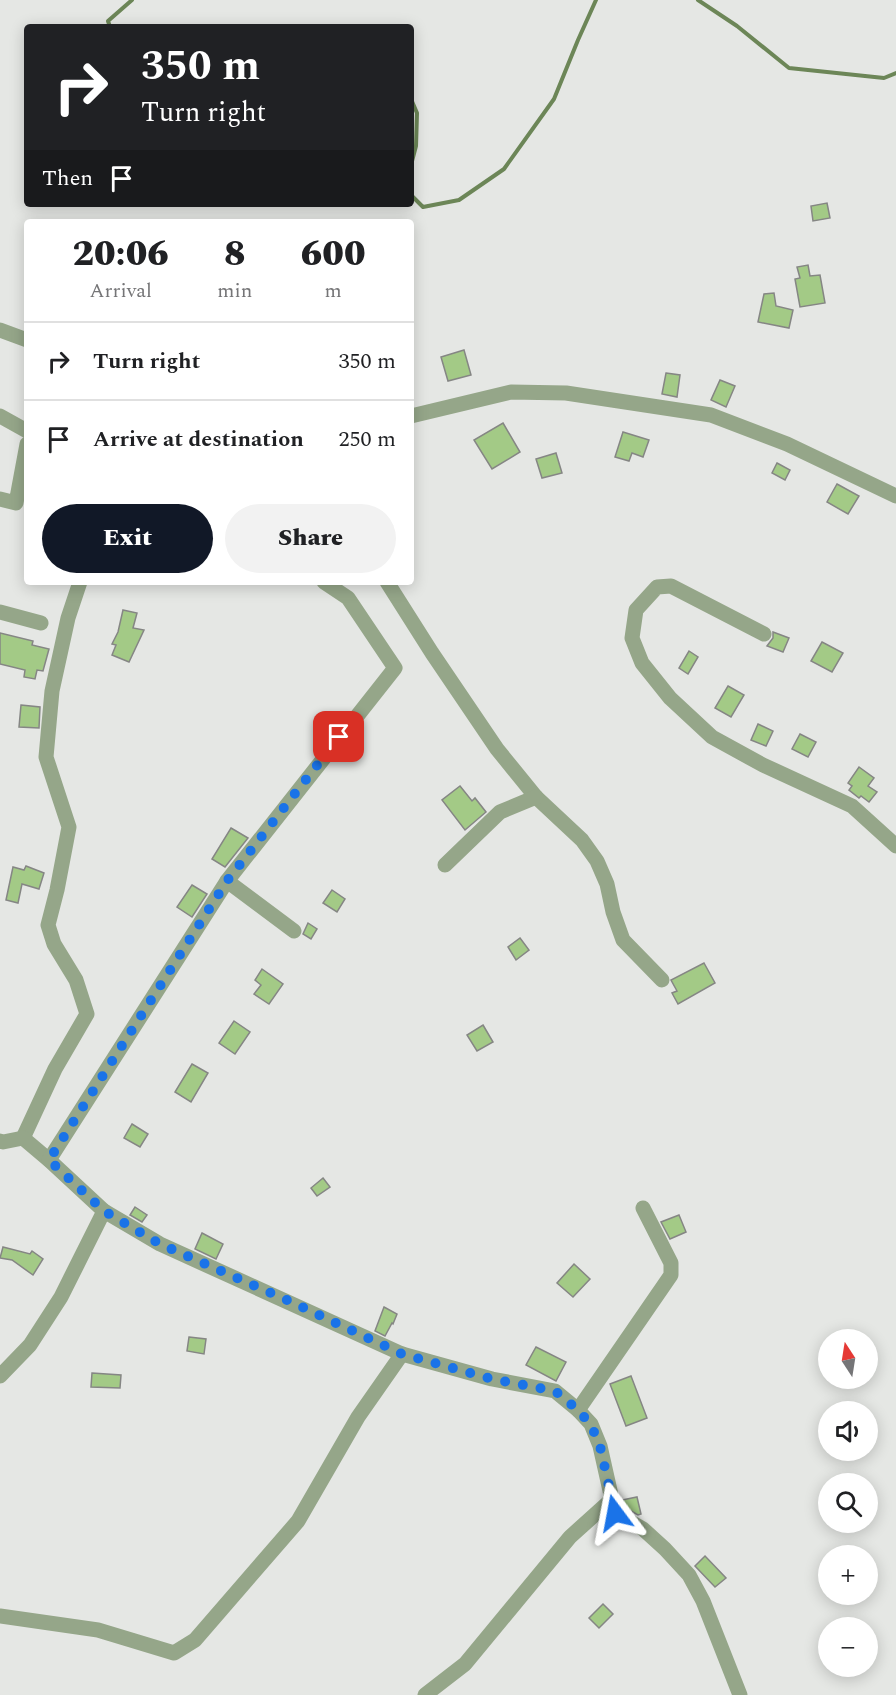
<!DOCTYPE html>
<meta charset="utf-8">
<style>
:root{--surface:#fff;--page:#f2f2f2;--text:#202124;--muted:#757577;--line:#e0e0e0;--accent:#111827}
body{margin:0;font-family:Spectral,serif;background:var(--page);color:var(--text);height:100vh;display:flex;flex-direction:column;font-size:22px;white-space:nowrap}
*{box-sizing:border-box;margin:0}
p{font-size:20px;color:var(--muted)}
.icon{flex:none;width:33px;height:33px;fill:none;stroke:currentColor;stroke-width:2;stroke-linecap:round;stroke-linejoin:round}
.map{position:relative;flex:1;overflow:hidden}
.sheet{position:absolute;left:24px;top:219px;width:390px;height:366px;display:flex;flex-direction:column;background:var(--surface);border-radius:6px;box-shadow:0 3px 15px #0003}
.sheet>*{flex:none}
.top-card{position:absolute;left:24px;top:24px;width:390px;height:183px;border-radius:6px;box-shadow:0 3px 15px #0003;background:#202124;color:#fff;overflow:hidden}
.needle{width:39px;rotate:348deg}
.buttons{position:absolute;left:818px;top:1329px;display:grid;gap:12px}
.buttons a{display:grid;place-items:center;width:60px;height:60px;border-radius:50%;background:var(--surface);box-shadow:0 3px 15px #0003;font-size:30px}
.pin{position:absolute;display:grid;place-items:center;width:51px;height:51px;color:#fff;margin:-26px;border-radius:12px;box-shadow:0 3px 9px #0006}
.me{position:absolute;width:66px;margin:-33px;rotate:347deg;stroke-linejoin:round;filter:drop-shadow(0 0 4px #0008)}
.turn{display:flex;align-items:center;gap:21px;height:126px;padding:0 18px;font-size:27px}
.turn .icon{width:78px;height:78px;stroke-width:2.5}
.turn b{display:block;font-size:42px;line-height:51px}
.then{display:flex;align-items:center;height:57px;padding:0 18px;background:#0003;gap:12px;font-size:22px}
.eta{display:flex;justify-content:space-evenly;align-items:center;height:102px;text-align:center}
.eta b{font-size:36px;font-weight:800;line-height:42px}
.primary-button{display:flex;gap:12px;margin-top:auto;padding:12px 18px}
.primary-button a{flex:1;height:69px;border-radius:36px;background:var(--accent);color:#fff;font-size:24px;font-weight:800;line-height:69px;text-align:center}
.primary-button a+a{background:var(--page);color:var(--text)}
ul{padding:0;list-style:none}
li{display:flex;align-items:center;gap:18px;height:78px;padding:0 18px;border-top:2px solid var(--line)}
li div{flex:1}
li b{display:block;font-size:22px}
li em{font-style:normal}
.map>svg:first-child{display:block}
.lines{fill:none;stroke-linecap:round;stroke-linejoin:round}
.stream{stroke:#6c8657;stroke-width:4}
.building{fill:#a3ca86;stroke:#858684;stroke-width:1.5}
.minor{stroke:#95a689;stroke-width:15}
.route{stroke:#1a73e8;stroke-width:10;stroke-dasharray:0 18}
</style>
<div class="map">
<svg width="896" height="1695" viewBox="0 0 896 1695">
<rect width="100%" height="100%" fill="#e5e7e4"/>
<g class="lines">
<g class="stream">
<path d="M698,0l39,26 52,42 95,10 12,-5"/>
<path d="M110,27l-2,-6 24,-21"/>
<path d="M411,99l6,14 -1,33 -5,19"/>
<path d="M411,195l12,12 36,-7 45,-31 50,-70 24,-59 18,-40"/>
</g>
</g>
<g class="building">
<path d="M827,203l3,15 -17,3 -2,-15z"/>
<path d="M808,265l2,11 10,-1 5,28 -25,4 -5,-28 5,-1 -3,-11z"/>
<path d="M774,293l2,13 17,4 -4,18 -31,-6 6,-28z"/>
<path d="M464,350l7,25 -23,6 -7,-24z"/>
<path d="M666,373l14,2 -3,22 -15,-3z"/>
<path d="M720,380l15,6 -9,21 -15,-7z"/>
<path d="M503,423l17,29 -28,17 -18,-29z"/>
<path d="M623,432l26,8 -6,17 -11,-4 -3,8 -14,-4z"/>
<path d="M556,453l6,20 -20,5 -6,-19z"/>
<path d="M777,463l13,7 -5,10 -13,-7z"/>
<path d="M837,484l22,12 -11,18 -21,-12z"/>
<path d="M123,610l14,3 -4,15 11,2 -15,32 -17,-7 4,-10 -4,-1 6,-12z"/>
<path d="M773,632l16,6 -6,14 -16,-6 6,-8z"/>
<path d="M0,633l33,8 -1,4 17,4 -6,22 -6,-1 -2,9 -11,-2 1,-7 -25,-6z"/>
<path d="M822,642l21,11 -11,19 -21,-11z"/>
<path d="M689,651l9,6 -10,17 -9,-6z"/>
<path d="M728,686l16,9 -13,22 -16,-9z"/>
<path d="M21,705l19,2 -1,21 -20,-1z"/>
<path d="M758,724l15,7 -7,15 -15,-6z"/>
<path d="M800,734l16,8 -8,15 -16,-8z"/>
<path d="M859,767l15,11 -6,8 9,6 -8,10 -8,-6 -2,2 -10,-8 3,-4 -4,-3z"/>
<path d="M460,786l12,15 3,-3 11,14 -21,18 -23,-30z"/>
<path d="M231,828l17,10 -23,29 -13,-8z"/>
<path d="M26,866l18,7 -5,16 -17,-5 -4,19 -12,-3 7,-33 11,3z"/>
<path d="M192,885l15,9 -15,23 -15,-10z"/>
<path d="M332,890l13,9 -8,13 -14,-9z"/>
<path d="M308,923l9,6 -6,10 -8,-5z"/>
<path d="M520,938l9,12 -13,10 -8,-13z"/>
<path d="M704,963l11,20 -37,21 -6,-11 5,-2 -6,-11z"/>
<path d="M262,969l21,15 -14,20 -15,-10 7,-9 -6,-5z"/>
<path d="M234,1021l16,11 -15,22 -16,-11z"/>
<path d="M483,1025l10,17 -16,9 -10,-16z"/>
<path d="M192,1064l16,9 -17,29 -16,-10z"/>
<path d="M132,1124l16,10 -8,13 -16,-9z"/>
<path d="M323,1178l7,9 -13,9 -6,-8z"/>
<path d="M135,1207l12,8 -5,7 -12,-7z"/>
<path d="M679,1215l7,17 -16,7 -9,-17z"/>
<path d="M202,1233l21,11 -7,15 -21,-10z"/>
<path d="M3,1247l27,7 2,-3 11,8 -10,16 -21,-15 -12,-2z"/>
<path d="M574,1264l16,15 -17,18 -16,-14z"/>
<path d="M384,1307l13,7 -4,10 -1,-1 -7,13 -10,-5z"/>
<path d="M189,1337l17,2 -2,15 -17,-3z"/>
<path d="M536,1347l30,15 -10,19 -30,-16z"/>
<path d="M92,1373l29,2 -1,13 -29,-1z"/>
<path d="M631,1376l16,42 -21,8 -16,-42z"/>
<path d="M637,1497l4,17 -3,1 -14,-8 -2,-7z"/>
<path d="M705,1556l21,22 -11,9 -20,-21z"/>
<path d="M603,1604l10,10 -14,14 -10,-10z"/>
</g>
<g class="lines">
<g class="minor">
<path d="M0,330l27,10"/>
<path d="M0,416l27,15"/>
<path d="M411,416l100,-24 55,1 145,22 76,29 109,52"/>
<path d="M0,499l16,4 11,-59"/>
<path d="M387,582l45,71 65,96 39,48 46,43 15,21 10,23 6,28 10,28 39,40"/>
<path d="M0,612l41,11"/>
<path d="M764,634l-93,-48 -14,1 -21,23 -4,28 10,25 28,35 42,39 51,28 89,41 44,40"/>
<path d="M445,865l55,-53 36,-15"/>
<path d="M227,881l67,50"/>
<path d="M23,1138l32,-69 32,-55 -11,-34 -22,-36 -6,-19 9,-35 12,-63 -23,-70 6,-66 16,-73 12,-36"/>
<path d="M0,1141l3,1 20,-4 26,22 55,51 56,33 242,110 90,25 63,12 23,19 13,14 9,22 15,67 28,16 22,20 24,26 14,26 37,94"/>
<path d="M49,1160l178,-279 168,-213 -47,-70 -24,-16"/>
<path d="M0,1376l30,-31 31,-48 43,-86"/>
<path d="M578,1410l93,-135v-12l-28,-55"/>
<path d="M0,1616l98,14 76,23 21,-13 103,-119 60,-104 44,-63"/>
<path d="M425,1695l40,-31 105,-127 41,-37"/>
</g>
</g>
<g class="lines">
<path class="route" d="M339,737l-112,144 -178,279 55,51 56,33 127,56 115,54 90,25 63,12 23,19 13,15 9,21 15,67"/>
</g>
</svg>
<div class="buttons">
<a><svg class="needle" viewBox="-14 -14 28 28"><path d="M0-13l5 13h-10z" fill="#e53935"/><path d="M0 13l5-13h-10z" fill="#757577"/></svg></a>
<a><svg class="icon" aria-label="sound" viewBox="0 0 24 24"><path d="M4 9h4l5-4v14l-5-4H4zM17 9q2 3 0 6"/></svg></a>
<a><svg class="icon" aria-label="search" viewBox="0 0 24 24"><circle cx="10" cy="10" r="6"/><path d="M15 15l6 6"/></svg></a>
<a>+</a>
<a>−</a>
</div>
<div class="pin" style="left:339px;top:737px;background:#d93025"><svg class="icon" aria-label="arrive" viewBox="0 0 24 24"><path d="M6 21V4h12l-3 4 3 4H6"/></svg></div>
<svg class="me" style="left:615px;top:1513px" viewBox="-20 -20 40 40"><path d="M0-17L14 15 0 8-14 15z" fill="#1a73e8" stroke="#fff" stroke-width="4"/></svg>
<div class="top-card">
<div class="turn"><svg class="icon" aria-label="right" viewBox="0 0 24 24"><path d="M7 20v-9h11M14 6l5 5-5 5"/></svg><div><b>350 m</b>Turn right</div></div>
<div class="then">Then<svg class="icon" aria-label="arrive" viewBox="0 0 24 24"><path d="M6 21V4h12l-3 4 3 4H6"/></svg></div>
</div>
<section class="sheet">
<div class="eta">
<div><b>20:06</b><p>Arrival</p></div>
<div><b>8</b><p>min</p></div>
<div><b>600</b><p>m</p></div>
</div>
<ul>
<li><svg class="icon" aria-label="right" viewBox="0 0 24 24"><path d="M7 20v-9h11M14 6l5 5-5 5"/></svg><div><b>Turn right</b></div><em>350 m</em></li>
<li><svg class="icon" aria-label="arrive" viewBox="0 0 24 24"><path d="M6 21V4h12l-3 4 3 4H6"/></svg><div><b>Arrive at destination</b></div><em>250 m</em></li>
</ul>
<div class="primary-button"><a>Exit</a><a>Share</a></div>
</section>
</div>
